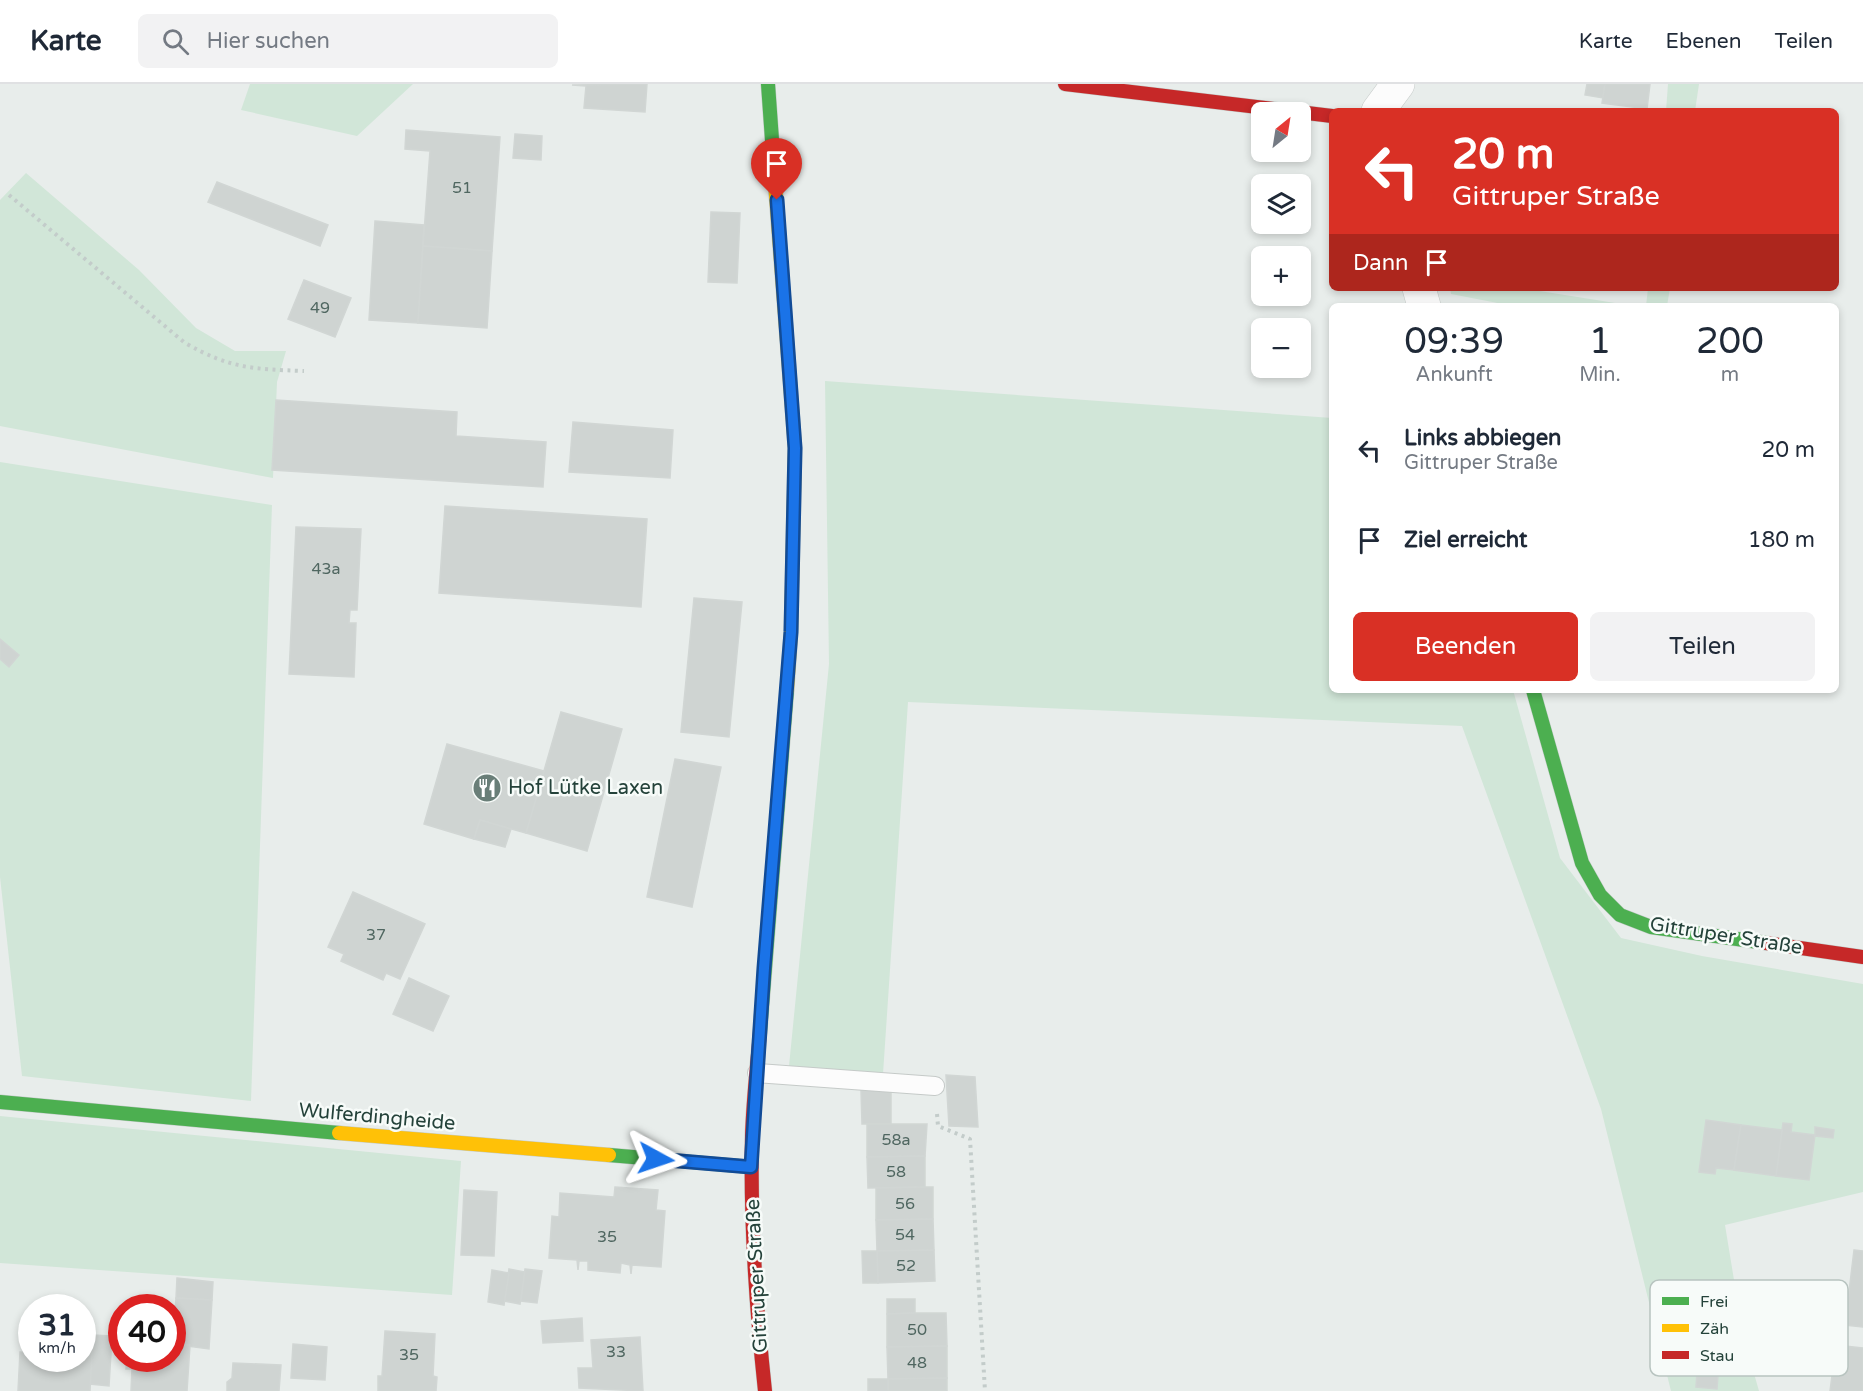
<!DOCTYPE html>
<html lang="de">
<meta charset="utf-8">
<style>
:root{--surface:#fff;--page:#f2f2f3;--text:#1f2937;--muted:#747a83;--line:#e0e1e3;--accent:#d93025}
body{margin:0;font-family:"Varela Round",sans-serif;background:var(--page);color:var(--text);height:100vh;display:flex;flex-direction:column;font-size:22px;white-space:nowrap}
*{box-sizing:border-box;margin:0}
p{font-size:20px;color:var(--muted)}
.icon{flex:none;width:33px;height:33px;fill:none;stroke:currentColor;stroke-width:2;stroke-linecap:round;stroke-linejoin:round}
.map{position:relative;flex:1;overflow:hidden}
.sheet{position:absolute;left:1329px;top:219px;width:510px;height:390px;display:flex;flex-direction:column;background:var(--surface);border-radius:9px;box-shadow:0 3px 9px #0003}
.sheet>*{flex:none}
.top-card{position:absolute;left:1329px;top:24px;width:510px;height:183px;border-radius:9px;box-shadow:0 3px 9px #0003;background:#d93025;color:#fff;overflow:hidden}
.needle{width:39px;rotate:30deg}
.controls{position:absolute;left:1251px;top:18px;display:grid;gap:12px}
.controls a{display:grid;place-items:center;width:60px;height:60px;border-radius:9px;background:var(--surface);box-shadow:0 3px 9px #0003;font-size:30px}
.speed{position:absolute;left:18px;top:1210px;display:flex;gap:12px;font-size:30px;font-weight:700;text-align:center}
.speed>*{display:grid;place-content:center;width:78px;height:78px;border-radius:50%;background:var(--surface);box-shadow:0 3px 9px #0003;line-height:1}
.speed small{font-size:15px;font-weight:400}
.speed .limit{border:9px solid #d22;background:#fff;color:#111}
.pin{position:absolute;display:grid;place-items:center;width:51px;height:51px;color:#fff;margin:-62px -26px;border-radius:50% 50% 50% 0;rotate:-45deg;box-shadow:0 0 6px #0007}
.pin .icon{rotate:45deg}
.me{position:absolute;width:66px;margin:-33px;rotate:95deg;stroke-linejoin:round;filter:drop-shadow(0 0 4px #0008)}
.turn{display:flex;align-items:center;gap:21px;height:126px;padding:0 24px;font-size:27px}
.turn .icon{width:78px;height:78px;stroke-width:2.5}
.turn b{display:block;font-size:42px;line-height:51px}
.then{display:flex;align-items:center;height:57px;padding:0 24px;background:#0003;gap:12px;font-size:22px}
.eta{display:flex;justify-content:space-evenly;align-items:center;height:102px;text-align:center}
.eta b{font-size:36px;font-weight:600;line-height:42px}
.primary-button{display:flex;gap:12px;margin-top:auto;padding:12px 24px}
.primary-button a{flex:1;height:69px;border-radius:9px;background:var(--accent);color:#fff;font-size:24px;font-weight:600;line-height:69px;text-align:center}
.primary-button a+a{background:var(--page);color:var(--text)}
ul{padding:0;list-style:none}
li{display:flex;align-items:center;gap:18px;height:90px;padding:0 24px}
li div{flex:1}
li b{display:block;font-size:22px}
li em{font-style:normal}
header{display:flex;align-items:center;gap:36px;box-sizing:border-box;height:84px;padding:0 30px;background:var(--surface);border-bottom:2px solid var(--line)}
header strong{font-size:28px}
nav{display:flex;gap:33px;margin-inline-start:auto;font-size:21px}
.search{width:420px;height:54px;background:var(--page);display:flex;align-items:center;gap:15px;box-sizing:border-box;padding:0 21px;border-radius:9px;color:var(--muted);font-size:22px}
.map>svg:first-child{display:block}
.green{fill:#d1e6d8}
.building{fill:#cfd4d2;stroke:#d1d6d4;stroke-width:1.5}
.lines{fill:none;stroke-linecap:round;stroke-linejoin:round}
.lane-casing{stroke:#c5cac8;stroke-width:20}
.street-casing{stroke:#c5cac8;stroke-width:34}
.fast-casing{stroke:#c3cbc8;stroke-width:15}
.slow-casing{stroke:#c3cbc8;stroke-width:15}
.jam-casing{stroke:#c3cbc8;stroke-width:15}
.path{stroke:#c3ccca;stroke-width:4;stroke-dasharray:3 4.5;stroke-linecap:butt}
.lane{stroke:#fcfcfc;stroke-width:18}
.street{stroke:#fcfcfc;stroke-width:33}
.fast{stroke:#4caf50;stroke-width:14}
.slow{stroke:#ffc107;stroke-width:14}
.jam{stroke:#c62828;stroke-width:14}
.route-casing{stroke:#114b97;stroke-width:15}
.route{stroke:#1a73e8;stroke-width:10}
.labels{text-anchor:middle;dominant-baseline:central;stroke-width:5;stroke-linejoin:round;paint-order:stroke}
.number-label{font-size:16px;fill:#506761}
.poi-label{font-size:20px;fill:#24423a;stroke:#f7fbf9;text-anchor:start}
.street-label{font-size:20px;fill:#24423a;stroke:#f7fbf9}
.key{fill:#f7fbf9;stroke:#b8c4c0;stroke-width:1.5}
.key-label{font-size:16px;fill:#24423a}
</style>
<header>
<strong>Karte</strong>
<div class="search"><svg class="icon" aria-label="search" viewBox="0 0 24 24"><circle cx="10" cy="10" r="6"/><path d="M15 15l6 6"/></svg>Hier suchen</div>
<nav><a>Karte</a><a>Ebenen</a><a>Teilen</a></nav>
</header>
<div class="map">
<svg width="1863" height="1307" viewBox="0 0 1863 1307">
<rect width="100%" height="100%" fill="#e8edeb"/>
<g class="green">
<path d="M250,0h163l-56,52 -116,-26z"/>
<path d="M1668,0h31l-4,27h-29z"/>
<path d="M26,89l113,97 57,58 39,23h51l-9,31 -4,96 -273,-52v-226z"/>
<path d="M1450,204h71l113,18h-121l-62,-12z"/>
<path d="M1648,204h22l-3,18h-21z"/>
<path d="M825,297l507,37v272h181l47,168 61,80 81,18 161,28v208l-138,33 18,110 16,56h-88l-70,-282 -139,-383 -554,-24 -25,372 -94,-8 40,-402z"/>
<path d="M0,378l272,43 -21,596 -229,-25 -22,-199z"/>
<path d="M0,1032l461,45 -9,134 -452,-32z"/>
</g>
<g class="building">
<path d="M647,0l-2,28 -61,-4 2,-22 -14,-1z"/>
<path d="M1587,0h18l-2,14 -18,-3z"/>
<path d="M1605,0h45l-3,25 -45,-6z"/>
<path d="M406,46l94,7 -8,114 -69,-5 7,-95 -25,-2z"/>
<path d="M515,50l27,2 -1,24 -28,-2z"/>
<path d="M217,98l111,43 -8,21 -112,-44z"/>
<path d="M711,128l29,1 -3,70 -29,-1z"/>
<path d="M375,137l49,4 -6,98 -49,-3z"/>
<path d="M423,162l69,5 -5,77 -69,-5z"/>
<path d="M304,196l47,18 -16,39 -47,-18z"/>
<path d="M276,316l181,12 -1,24 90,6 -3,45 -271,-17z"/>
<path d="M573,338l100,8 -3,48 -101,-6z"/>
<path d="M445,422l202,13 -6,88 -202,-14z"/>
<path d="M296,443l65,2 -4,81h-7l-1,13h7l-2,54 -65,-3z"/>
<path d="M694,514l48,4 -13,135 -48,-5z"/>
<path d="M0,555l19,16 -10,12 -9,-8z"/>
<path d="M561,628l61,17 -35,122 -61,-18z"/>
<path d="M447,660l97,27 -18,62 -46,-13 -6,19 -50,-15z"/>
<path d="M675,675l46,8 -29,140 -45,-10z"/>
<path d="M480,736l31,9 -6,18 -31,-8z"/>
<path d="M353,808l72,32 -25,55 -14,-6 -3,7 -42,-19 3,-7 -16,-7z"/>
<path d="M409,894l40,18 -16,35 -40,-17z"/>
<path d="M946,991l29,2 3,50 -29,-1z"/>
<path d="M861,1006h30v34h-29z"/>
<path d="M1706,1036l35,5 -7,45 -18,-2 -1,6 -16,-2z"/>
<path d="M1783,1039l9,1 -1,8 24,3 -6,45 -33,-4z"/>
<path d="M867,1040h60l-2,32 -58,1z"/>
<path d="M1741,1041l41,5 -6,46 -42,-6z"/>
<path d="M1815,1043l19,3 -1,8 -18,-2z"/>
<path d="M925,1072v31l-57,1 -1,-31z"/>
<path d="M615,1103l43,3 -2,20 9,1 -4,56 -29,-2 -1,9 -1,-9 -9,-2 -1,10 -32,-3v-9h-9l-1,9 -1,-10 -28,-2 3,-42 7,1 1,-24 54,4z"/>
<path d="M925,1103h8v32l-57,1v-32z"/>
<path d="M464,1106l33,2 -3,64 -33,-1z"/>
<path d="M933,1135l1,31 -57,1 -1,-31z"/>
<path d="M934,1166l1,31 -57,2 -1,-32z"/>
<path d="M1854,1166l9,1v76l-18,-2z"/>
<path d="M862,1167h15l1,32h-15z"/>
<path d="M509,1185l16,3 -5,32 -16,-3z"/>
<path d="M525,1185l17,2 -5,32 -16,-2z"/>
<path d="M492,1186l17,3 -5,32 -16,-3z"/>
<path d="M177,1194l36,4 -1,18 -36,-2z"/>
<path d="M176,1214l36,2 -3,49 -36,-5z"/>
<path d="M887,1215h28v14l-28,1z"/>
<path d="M915,1229h31l1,33 -60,1v-33z"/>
<path d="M582,1234l1,23 -40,2 -2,-22z"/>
<path d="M385,1247l50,3 -2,42 4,1 -1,14h-58v-15h4z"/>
<path d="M91,1251l21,1 -3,50 -19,-2z"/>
<path d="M640,1253l3,54 -64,-3 -1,-20h15l-2,-28z"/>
<path d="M172,1260l18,1 -3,46h-56l1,-22h-6l1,-10h45z"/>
<path d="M293,1260l34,3 -2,33 -34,-2z"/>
<path d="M1699,1261l21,1 -3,43 -21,-2z"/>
<path d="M1836,1261l27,3v43h-33z"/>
<path d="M947,1262v32l-59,1 -1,-32z"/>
<path d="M82,1267l10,1 -2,39h-72l2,-39 12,1v6h50z"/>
<path d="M233,1279l48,2 -2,26h-52v-9l5,-4z"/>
<path d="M947,1294v13h-59v-12z"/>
<rect x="868" y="1295" width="20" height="12"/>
</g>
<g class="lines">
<g class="lane-casing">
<path id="lane" d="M757,989l178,13"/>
</g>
<g class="street-casing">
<g id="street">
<path d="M1378,27l20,-27"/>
<path d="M1419,204l5,18"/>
</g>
</g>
<g class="fast-casing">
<g id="fast">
<path d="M768,0l7,98"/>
<path d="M1533,606l49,173 18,32 20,20 31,12 115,16"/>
<path d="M760,948l27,-342"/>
<path d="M0,1018l339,31"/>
<path d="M609,1071l142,12"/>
</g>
</g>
<g class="slow-casing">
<g id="slow">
<path d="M775,98l20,266 -4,184 -4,58"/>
<path d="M339,1049l270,22"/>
</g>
</g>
<g class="jam-casing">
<g id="jam">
<path d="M1065,0l267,32"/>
<path d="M1766,859l97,14"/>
<path d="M760,948c-3,35 -7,70 -8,104 -2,85 4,171 13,255"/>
</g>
</g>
<g class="path">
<path d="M9,111l176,148c46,26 68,26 119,28"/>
<path d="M937,1030l1,12 32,13 15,252"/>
</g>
<use href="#lane" class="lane"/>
<use href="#street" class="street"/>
<use href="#fast" class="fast"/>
<use href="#slow" class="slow"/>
<use href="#jam" class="jam"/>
</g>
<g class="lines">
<g class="route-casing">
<path id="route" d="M656,1075l95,8 13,-199 27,-336 4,-184 -18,-248"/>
</g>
<use href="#route" class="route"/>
</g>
<defs>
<g id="restaurant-disc" transform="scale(1.5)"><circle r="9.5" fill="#697e78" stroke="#f7fbf9"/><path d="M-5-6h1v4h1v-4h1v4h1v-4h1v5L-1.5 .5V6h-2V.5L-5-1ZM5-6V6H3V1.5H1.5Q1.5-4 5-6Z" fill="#fff"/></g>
</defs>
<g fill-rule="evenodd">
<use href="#restaurant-disc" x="487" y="704"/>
</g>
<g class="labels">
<g class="number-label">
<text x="462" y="104">51</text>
<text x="320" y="224">49</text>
<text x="326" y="485">43a</text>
<text x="376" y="851">37</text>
<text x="896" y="1056">58a</text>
<text x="896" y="1088">58</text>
<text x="905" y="1120">56</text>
<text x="905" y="1151">54</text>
<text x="607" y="1153">35</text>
<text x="906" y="1182">52</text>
<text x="917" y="1246">50</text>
<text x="616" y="1268">33</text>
<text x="409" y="1271">35</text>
<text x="917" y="1279">48</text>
</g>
<g class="poi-label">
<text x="508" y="704">Hof Lütke Laxen</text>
</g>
<g class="street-label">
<text transform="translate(1726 852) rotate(9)">Gittruper Straße</text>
<text transform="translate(377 1033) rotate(5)">Wulferdingheide</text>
<text transform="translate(757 1192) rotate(-93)">Gittruper Straße</text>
</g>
</g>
<rect x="1650" y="1196" width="198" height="96" rx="9" class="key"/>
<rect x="1662" y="1213" width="27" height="8" fill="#4caf50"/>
<rect x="1662" y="1240" width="27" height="8" fill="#ffc107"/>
<rect x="1662" y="1267" width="27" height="8" fill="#c62828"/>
<g class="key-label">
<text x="1700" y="1223">Frei</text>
<text x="1700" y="1250">Zäh</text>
<text x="1700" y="1277">Stau</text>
</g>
</svg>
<div class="controls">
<a><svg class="needle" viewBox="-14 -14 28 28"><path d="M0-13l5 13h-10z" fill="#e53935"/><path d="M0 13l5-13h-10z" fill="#747a83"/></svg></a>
<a><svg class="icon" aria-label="layers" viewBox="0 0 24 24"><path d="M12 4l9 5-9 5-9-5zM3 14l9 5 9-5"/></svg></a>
<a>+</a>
<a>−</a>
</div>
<div class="speed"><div>31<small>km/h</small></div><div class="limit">40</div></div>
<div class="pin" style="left:777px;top:116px;background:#d93025"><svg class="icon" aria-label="arrive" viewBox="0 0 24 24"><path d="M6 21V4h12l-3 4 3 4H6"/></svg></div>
<svg class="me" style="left:656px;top:1075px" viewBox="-20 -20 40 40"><path d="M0-17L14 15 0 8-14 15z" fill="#1a73e8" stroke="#fff" stroke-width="4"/></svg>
<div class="top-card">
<div class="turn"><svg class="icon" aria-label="left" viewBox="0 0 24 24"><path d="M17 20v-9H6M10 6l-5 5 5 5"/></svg><div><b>20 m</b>Gittruper Straße</div></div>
<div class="then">Dann<svg class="icon" aria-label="arrive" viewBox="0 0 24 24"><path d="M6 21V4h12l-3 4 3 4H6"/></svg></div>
</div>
<section class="sheet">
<div class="eta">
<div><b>09:39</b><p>Ankunft</p></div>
<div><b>1</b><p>Min.</p></div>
<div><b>200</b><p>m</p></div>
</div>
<ul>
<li><svg class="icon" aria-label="left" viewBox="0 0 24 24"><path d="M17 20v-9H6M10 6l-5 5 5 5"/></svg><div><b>Links abbiegen</b><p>Gittruper Straße</p></div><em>20 m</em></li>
<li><svg class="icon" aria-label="arrive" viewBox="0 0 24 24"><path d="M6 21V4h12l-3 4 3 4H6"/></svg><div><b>Ziel erreicht</b></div><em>180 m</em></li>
</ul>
<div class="primary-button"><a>Beenden</a><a>Teilen</a></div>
</section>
</div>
